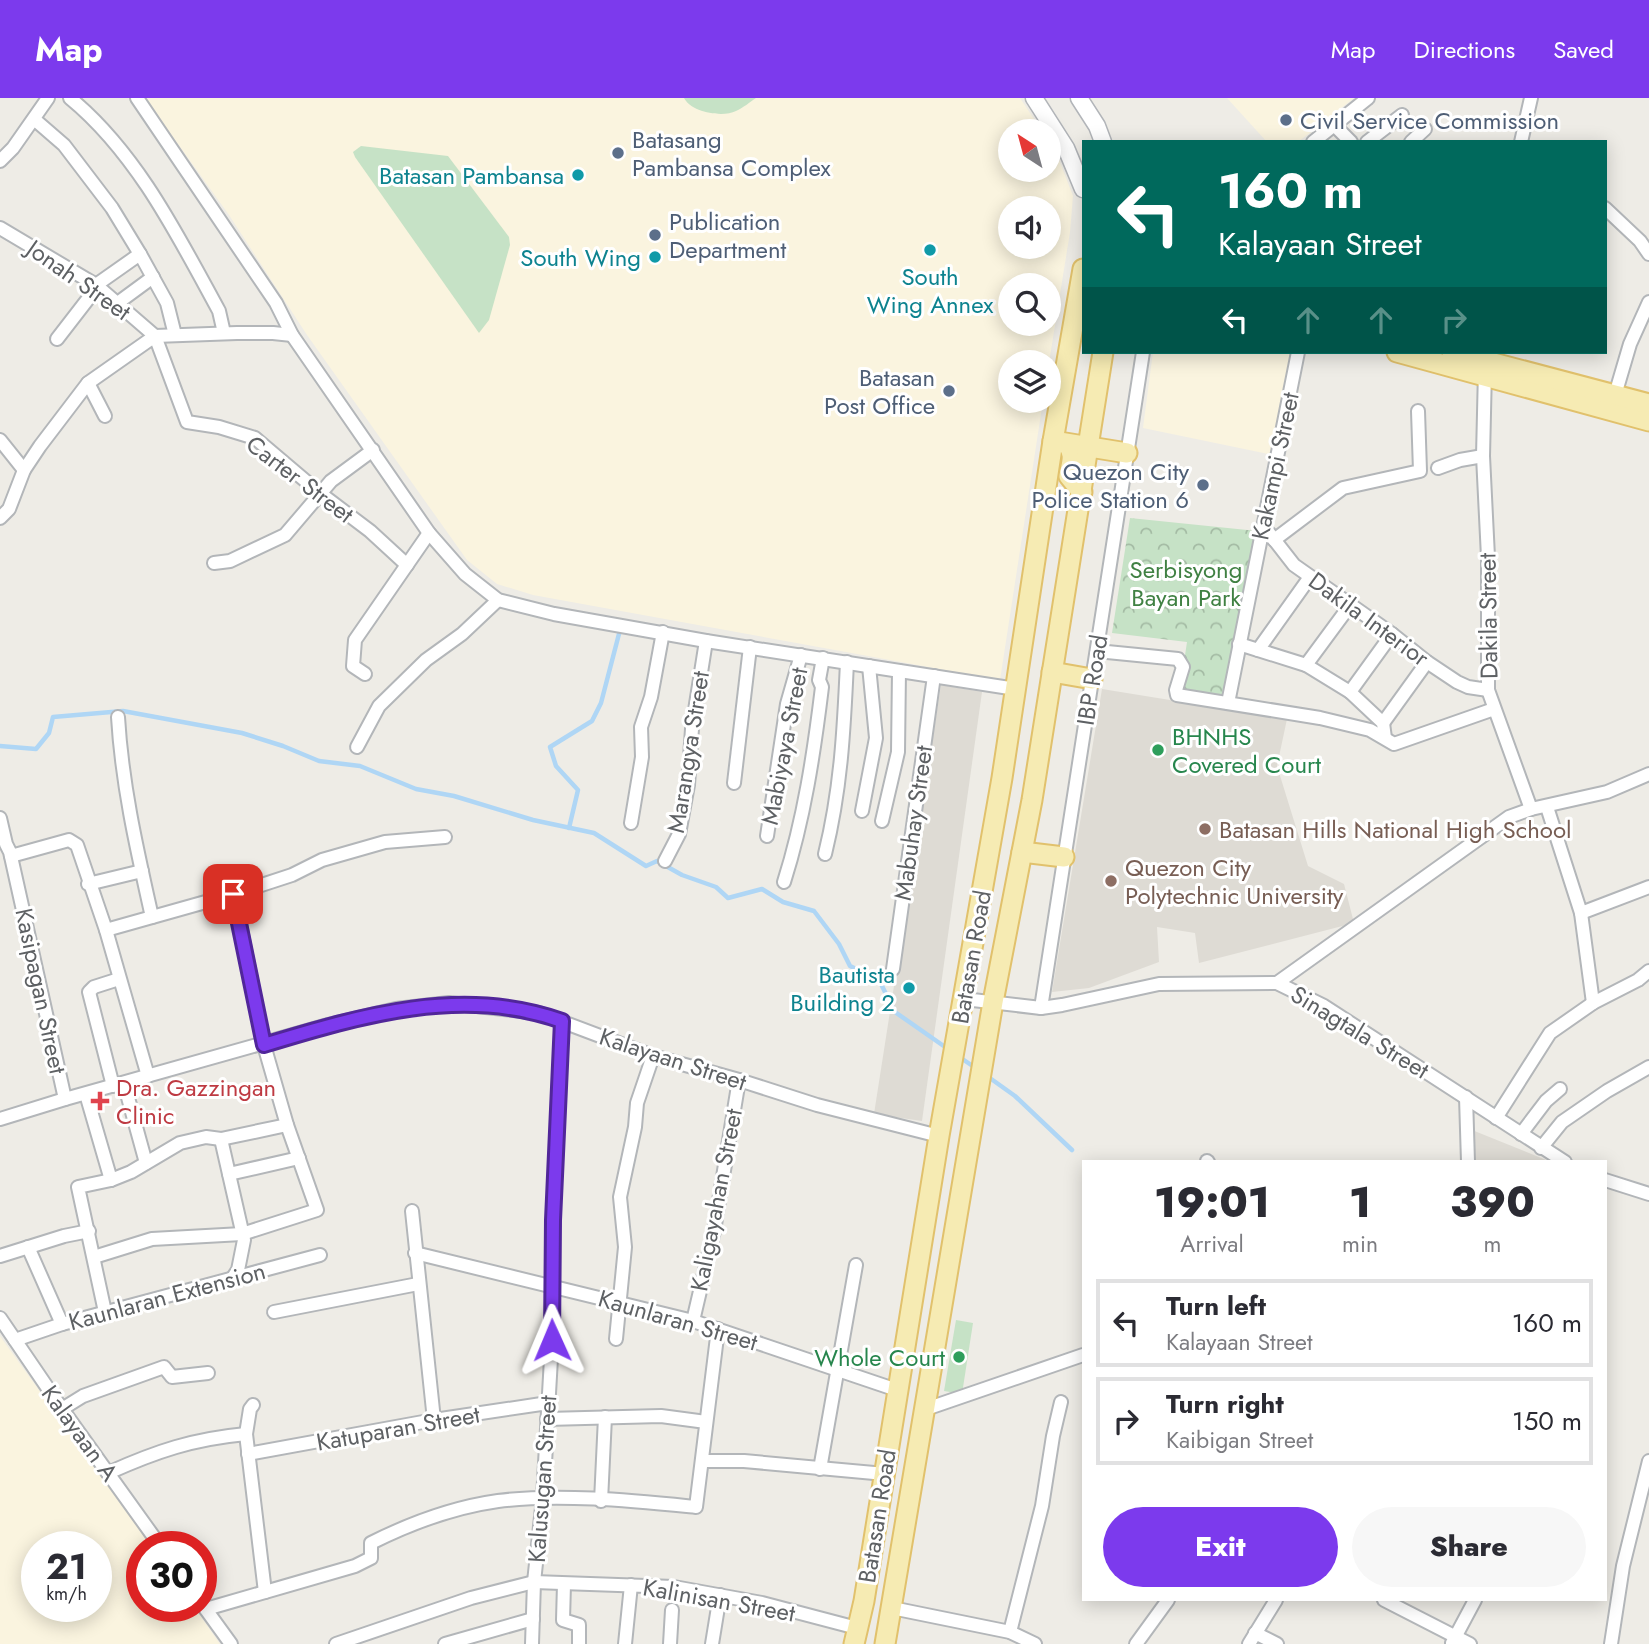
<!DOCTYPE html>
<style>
:root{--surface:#fff;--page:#f7f7f7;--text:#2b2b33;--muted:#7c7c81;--line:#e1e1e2;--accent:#7c3aed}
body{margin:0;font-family:Jost,sans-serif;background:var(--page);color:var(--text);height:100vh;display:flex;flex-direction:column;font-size:26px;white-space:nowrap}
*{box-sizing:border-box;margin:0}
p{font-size:23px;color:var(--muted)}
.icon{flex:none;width:38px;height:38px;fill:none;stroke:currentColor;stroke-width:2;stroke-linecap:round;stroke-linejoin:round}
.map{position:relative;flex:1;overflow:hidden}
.details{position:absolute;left:1082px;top:1062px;width:525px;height:441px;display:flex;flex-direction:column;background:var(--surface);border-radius:0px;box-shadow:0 4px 18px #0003}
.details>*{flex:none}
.banner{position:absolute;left:1082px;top:42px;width:525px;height:214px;border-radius:0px;box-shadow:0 4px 18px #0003;background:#00695c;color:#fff;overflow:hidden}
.needle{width:46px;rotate:324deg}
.controls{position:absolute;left:998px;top:21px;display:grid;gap:14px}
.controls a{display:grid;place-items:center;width:63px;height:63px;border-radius:50%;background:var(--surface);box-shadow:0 4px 18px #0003;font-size:35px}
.speed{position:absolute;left:21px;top:1433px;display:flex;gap:14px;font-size:35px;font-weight:700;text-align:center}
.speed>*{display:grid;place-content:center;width:91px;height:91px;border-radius:50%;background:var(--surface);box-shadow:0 4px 18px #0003;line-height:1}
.speed small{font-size:18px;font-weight:400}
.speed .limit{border:10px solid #d22;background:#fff;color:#111}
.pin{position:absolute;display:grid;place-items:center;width:60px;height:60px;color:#fff;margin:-30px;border-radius:14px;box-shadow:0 4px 10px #0006}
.me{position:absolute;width:77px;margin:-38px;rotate:359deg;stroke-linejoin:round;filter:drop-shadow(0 0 5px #0008)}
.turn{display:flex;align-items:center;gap:24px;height:147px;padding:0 21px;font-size:32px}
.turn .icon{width:91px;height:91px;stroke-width:2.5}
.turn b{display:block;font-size:49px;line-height:60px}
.lanes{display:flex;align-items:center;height:66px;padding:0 21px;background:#0003;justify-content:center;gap:35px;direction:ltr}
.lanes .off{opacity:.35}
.eta{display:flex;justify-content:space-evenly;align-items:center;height:119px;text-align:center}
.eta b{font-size:42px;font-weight:800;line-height:49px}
.action{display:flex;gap:14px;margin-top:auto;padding:14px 21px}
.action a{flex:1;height:80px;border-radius:42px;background:var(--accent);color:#fff;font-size:28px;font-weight:800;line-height:80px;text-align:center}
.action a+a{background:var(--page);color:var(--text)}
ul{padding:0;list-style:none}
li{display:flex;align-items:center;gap:21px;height:88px;margin:0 14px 10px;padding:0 7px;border:4px solid var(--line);border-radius:0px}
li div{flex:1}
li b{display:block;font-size:26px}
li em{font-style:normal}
header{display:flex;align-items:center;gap:42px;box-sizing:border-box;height:98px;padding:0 35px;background:var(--accent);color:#fff}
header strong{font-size:33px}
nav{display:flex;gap:38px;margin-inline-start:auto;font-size:24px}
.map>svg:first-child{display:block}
.commercial{fill:#faf4df;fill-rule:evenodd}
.education{fill:#dedbd4}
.grass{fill:#c6e2c6}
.forest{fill:url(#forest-crowns)}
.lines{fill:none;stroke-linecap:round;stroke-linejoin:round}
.stream{stroke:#afd6f5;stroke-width:4.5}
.street-casing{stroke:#b3b6b9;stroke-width:16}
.secondary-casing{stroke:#b2b5b9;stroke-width:19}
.primary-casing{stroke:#e1c16c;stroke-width:23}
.street{stroke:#fff;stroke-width:12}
.secondary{stroke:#fff;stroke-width:16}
.primary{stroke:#f6ebb3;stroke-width:19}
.route-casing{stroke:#51269a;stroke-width:18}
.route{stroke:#7c3aed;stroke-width:12}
.service-dot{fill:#5c6f8a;stroke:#fff;stroke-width:2.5}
.culture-dot{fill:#0f9aa8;stroke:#fff;stroke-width:2.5}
.leisure-dot{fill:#2e9e5b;stroke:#fff;stroke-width:2.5}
.education-dot{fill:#8d6e63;stroke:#fff;stroke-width:2.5}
.health-dot{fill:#e0444e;stroke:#fff;stroke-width:2.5}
.labels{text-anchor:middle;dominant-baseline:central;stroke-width:6;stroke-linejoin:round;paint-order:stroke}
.service-label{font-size:24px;fill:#4e5e75;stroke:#fff;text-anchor:start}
.culture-label{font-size:24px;fill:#0d838f;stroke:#fff;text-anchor:end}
.street-label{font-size:24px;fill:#5e6164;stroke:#fff}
.park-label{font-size:24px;fill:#408143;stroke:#fff}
.leisure-label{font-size:24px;fill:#27864d;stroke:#fff;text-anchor:start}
.education-label{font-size:24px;fill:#785e54;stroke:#fff;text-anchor:start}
.health-label{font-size:24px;fill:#be3a42;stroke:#fff;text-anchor:start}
</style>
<header>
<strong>Map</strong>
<nav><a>Map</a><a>Directions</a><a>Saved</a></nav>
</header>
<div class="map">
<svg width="1649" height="1546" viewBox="0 0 1649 1546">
<defs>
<pattern id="forest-crowns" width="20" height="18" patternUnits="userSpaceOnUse" patternTransform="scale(1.75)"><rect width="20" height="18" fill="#c6e2c6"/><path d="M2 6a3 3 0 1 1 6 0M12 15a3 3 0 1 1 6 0" fill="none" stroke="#a4bba4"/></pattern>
</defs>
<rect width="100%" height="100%" fill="#eeece6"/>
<g class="commercial">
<path d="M145,0h875l22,33h-32v39h38v-30l8,12 17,44 -3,36 -22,137v-7h-38v39h33l-43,279 -467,-85 -36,-11 -30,-24 -160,-225 -78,-120zM1010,110h38v39h-38zM1010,187h38v39h-38z"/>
<path d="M1227,0h127l-56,44h-31z"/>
<path d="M1153,254h138l-18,103 -130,-27z"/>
<path d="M0,1238l152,211h-10v59l52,1 26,37h-220zM37,1449h59v59h-59z"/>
</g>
<g class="education">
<path d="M941,587l41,7 -60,429 -48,-7z"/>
<path d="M1102,591l185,30 -10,47 31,100 36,18 10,39 -155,40 -4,-30 -38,-6 2,35 -70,26 -37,4z"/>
<path d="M1472,1032l79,32h-77z"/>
</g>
<g class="grass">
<path d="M684,0h72c-6,4 -13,10 -20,13 -14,7 -45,1 -52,-13z"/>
<path d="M361,48l87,10 61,81 1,8 -21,75 -10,13 -124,-176 -2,-5z"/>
<path d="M956,1222l17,3 -11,71 -18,-3z"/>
</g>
<path class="forest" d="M1130,420l127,13 -32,164 -45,-6 7,-47 -75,-9z"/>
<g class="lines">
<g class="stream">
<path d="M0,648l36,3 13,-16 4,-16 70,-6 119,22 41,13 36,15 41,5 56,23 38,7 79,24 61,13 52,33 11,-5 25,14 34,12 12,11 34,-9 21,13 31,9 25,33 11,22 29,14 16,32 53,37"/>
<path d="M569,730l9,-38 -22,-24 -6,-19 42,-26 9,-18 19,-73"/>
<path d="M958,958l19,13"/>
<path d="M987,978l28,20 57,54"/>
</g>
<g class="street-casing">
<g id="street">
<path d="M70,0c67,55 108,138 149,213l5,22"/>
<path d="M137,0l139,205 16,32 137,198 36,41 33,26 56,14 152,27 310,48"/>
<path d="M34,21l30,26 48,63 28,46 27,49 8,32"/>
<path d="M1334,27l17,17"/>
<path d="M1313,44l55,-44"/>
<path d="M1367,44l35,-27"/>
<path d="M1411,44l14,-13"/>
<path d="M1521,44l10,-44"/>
<path d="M0,63l13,-13 35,-50"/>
<path d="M1605,110l35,33 9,13"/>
<path d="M0,130l96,57 59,51 32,86 32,5 36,11 66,56 49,37 37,34"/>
<path d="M96,187l44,-31"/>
<path d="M119,204l34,-25"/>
<path d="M57,241l41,-53"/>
<path d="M1485,272l-2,86 5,101v133l43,119"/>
<path d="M88,285l17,33"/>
<path d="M1615,297l15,-51 19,-42"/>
<path d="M0,342l24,30"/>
<path d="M1438,370l22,-8 23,-4"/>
<path d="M0,420l9,-9 15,-39 16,-24 48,-63 67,-47 82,-3h36l19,2"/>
<path d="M1261,433l8,2 25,32 98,69 35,28 30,20 11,5 20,3"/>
<path d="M1274,442l69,-52 77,-17 -2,-60"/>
<path d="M214,465l16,-2 55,-26 46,-54 42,-31"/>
<path d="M1239,546l67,21 44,27 33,31 2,15"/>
<path d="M1258,552l52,-73"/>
<path d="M1097,553l81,8 5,8 -7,23 1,5 143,23 50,12 24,14 100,-35"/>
<path d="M1306,567l45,-61"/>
<path d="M365,576l-12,-8 2,-26 74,-107"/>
<path d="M1350,594l42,-58"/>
<path d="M1228,605l70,-351"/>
<path d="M118,619c4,68 19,133 34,200"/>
<path d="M1383,625l44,-61"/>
<path d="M357,649l22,-41 47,-46 36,-26 36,-34"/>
<path d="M734,685l16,-136"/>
<path d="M1547,709l34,106 12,90"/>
<path d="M862,713l14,-73 -7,-72"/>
<path d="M0,720l6,26 4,8 55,247"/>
<path d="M882,723l16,-69 1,-81"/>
<path d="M631,725l11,-66 -1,-30 10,-30 12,-65"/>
<path d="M767,738l20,-132 14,-49"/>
<path d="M825,756c16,-65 19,-125 22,-192"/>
<path d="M11,758l58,-16 8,5 29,85 42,146"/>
<path d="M665,763l14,-27 9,-49 4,-56 14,-88"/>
<path d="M784,784c20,-63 30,-129 38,-195l-3,-7 4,-22"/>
<path d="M88,786l54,-13"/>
<path d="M1581,815l68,-26"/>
<path d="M106,832l128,-36 58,-19 30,-15 63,-18 60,-5"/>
<path d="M893,871l41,-293"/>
<path d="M1277,885l232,-166 22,-8 76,-17 42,-18"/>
<path d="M964,901l77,9 21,-3 97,-21 118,-1 47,23 241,156"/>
<path d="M1041,910l102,-656"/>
<path d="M124,985l22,80"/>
<path d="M113,988l-24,-94 5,-5 25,-8"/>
<path d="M86,996l25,86"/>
<path d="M1466,999l2,65"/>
<path d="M1496,1020l54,-85 43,-30 45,-23 11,-9"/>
<path d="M0,1021l65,-20 263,-74 68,-16 53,-6 90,10 114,43 86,24 78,25 122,31"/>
<path d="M1521,1036l25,-33 14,-12"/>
<path d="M221,1041l23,101 -6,30 -6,9"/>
<path d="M1541,1050l21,-26 45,-31 42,-24"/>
<path d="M1207,1063l1,1"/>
<path d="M229,1076l70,-16"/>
<path d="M1605,1082l44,14"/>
<path d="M412,1113l22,209"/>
<path d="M28,1149l34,77"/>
<path d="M415,1155l278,68 204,69"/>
<path d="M0,1158l64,-20 25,-5"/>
<path d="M94,1159l58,-18 90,-5 75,-24 -30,-85 -23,-80 -30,-151"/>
<path d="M105,1214l-27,-125 33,-7 20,-8 49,-29 26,-6 15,2 66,-14"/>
<path d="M274,1214l144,-28"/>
<path d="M0,1220l62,91 99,138"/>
<path d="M693,1223l21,-90 25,-151"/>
<path d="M616,1241l9,-92 -5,-50 15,-70 2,-24 16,-47"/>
<path d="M15,1242l47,-16 258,-69"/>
<path d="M253,1307l-3,4 -4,25 19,158"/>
<path d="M62,1311l21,-13 81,-29 8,10 36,-4"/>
<path d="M923,1312l160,-55"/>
<path d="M547,1321l114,-3 45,6"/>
<path d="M248,1356l186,-34 114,-17"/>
<path d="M704,1363h40l141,13"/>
<path d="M820,1371l36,-204"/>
<path d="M108,1375c49,-22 85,-34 138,-39"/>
<path d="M601,1403l4,-84"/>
<path d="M564,1486l-1,36 16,5v19"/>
<path d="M1384,1502l86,44"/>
<path d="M202,1506l29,40"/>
<path d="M892,1510l118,24 25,12"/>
<path d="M206,1511l149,-43 16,-8v-15c38,-19 84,-36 127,-42 61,-8 137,0 198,6l22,-178"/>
<path d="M1010,1534l32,-126 11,-70 8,-34"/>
<path d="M1255,1535l22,11"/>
<path d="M1452,1545l23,-43"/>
<path d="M336,1546l135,-46 63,-16 140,5 88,16 95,25"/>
<path d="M445,1546l88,-25"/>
<path d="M532,1546l2,-62 9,-84 9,-157 1,-121 9,-199"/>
<path d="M625,1546l6,-59"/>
<path d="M670,1546l2,-34"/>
<path d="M712,1546l8,-49"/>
<path d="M1136,1546l32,-44"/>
<path d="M1249,1546l27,-44"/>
<path d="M1611,1546l12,-78 26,-105"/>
</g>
</g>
<g class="secondary-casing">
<g id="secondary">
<path d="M1034,0l32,50 17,41"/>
<path d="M1079,0l18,28 6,16"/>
</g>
</g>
<g class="primary-casing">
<g id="primary">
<path d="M1397,254l252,69"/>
<path d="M1452,254l197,52"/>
<path d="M1053,343l74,12"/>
<path d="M1067,346c9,10 4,20 2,32l13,16"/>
<path d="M1052,574l40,7"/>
<path d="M1022,754l42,5"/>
<path d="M854,1546l10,-43 75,-465 63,-358 51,-337 30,-172"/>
<path d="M885,1546l108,-642 39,-202 71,-448"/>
</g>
</g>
<use href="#street" class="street"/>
<use href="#secondary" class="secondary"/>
<use href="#primary" class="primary"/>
</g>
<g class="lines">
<g class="route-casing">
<path id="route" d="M233,796l31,151c96,-29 198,-60 298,-24l-9,199 -1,120"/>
</g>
<use href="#route" class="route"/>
</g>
<g class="service-dot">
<circle cx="1286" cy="22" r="7"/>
<circle cx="618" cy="55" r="7"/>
<circle cx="655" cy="137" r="7"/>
<circle cx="949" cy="293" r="7"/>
<circle cx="1203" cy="387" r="7"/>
</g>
<g class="culture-dot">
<circle cx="578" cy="77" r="7"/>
<circle cx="930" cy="152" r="7"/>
<circle cx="655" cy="159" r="7"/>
<circle cx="909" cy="890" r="7"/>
</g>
<g class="leisure-dot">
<circle cx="1158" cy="652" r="7"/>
<circle cx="959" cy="1259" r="7"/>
</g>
<g class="education-dot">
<circle cx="1205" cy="731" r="7"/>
<circle cx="1111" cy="783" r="7"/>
</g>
<path class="health-dot" d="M96.5 992.5h7v7h7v7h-7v7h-7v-7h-7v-7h7z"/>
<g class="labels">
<g class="service-label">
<text x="1300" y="22">Civil Service Commission</text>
<text x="632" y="41">Batasang<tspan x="632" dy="28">Pambansa Complex</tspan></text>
<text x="669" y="123">Publication<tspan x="669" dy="28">Department</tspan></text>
<text x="935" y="279" text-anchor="end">Batasan<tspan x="935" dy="28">Post Office</tspan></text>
<text x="1189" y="373" text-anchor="end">Quezon City<tspan x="1189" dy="28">Police Station 6</tspan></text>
</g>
<g class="culture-label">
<text x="564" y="77">Batasan Pambansa</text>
<text x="641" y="159">South Wing</text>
<text x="930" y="178" text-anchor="middle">South<tspan x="930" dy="28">Wing Annex</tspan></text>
<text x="895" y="876">Bautista<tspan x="895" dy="28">Building 2</tspan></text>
</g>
<g class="street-label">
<text transform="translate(79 182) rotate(35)">Jonah Street</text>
<text transform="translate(1275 368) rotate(-78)">Kakampi Street</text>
<text transform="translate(300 381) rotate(37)">Carter Street</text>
<text transform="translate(1488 518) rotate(-91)">Dakila Street</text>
<text transform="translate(1369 521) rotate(36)">Dakila Interior</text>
<text transform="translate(1092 582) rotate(-81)">IBP Road</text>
<text transform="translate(784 648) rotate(-79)">Mabiyaya Street</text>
<text transform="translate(688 654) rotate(-81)">Marangya Street</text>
<text transform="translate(913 725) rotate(-82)">Mabuhay Street</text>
<text transform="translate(971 859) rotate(-80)">Batasan Road</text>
<text transform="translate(41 893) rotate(78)">Kasipagan Street</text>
<text transform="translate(1360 934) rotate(31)">Sinagtala Street</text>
<text transform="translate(673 961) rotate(18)">Kalayaan Street</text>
<text transform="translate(716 1102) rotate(-79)">Kaligayahan Street</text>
<text transform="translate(167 1198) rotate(-15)">Kaunlaran Extension</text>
<text transform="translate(678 1222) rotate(16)">Kaunlaran Street</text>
<text transform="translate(398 1330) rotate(-10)">Katuparan Street</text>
<text transform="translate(80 1335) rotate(54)">Kalayaan A</text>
<text transform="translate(542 1381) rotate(-86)">Kalusugan Street</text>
<text transform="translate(877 1418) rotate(-81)">Batasan Road</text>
<text transform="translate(719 1502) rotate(10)">Kalinisan Street</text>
</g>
<g class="park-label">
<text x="1186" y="471">Serbisyong<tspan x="1186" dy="28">Bayan Park</tspan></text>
</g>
<g class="leisure-label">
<text x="1172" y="638">BHNHS<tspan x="1172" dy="28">Covered Court</tspan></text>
<text x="945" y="1259" text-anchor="end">Whole Court</text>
</g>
<g class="education-label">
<text x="1219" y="731">Batasan Hills National High School</text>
<text x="1125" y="769">Quezon City<tspan x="1125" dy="28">Polytechnic University</tspan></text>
</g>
<g class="health-label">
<text x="116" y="989">Dra. Gazzingan<tspan x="116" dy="28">Clinic</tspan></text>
</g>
</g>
</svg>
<div class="controls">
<a><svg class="needle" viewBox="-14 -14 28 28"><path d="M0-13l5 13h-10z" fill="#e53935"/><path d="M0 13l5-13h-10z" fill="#7c7c81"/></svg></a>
<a><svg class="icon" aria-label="sound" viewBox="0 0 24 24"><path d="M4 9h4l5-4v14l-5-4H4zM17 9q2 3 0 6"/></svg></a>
<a><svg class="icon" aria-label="search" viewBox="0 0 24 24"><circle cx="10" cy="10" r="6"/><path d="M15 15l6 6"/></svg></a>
<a><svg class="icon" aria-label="layers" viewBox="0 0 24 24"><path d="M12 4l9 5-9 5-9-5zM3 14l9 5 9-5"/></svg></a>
</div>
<div class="speed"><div>21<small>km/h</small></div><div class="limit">30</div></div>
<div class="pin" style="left:233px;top:796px;background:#d93025"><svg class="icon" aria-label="arrive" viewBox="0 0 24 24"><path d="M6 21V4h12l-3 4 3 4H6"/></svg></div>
<svg class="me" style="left:552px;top:1242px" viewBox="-20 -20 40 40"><path d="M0-17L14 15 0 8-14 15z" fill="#7c3aed" stroke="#fff" stroke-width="4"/></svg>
<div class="banner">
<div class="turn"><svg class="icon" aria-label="left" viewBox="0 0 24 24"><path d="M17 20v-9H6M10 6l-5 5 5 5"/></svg><div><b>160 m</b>Kalayaan Street</div></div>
<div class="lanes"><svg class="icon" aria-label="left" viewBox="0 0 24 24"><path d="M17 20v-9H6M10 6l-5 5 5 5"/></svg><svg class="icon off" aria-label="ahead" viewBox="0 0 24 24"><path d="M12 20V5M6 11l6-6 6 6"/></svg><svg class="icon off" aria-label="ahead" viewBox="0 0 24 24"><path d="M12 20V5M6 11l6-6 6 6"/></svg><svg class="icon off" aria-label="right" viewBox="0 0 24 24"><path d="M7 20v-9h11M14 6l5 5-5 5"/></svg></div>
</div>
<section class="details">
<div class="eta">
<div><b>19:01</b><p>Arrival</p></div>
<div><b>1</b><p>min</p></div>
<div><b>390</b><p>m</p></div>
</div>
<ul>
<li><svg class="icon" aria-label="left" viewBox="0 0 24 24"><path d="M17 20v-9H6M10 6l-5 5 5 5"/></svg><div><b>Turn left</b><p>Kalayaan Street</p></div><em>160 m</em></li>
<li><svg class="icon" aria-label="right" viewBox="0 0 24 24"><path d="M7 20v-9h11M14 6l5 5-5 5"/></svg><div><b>Turn right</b><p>Kaibigan Street</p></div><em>150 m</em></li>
</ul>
<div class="action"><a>Exit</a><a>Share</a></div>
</section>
</div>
